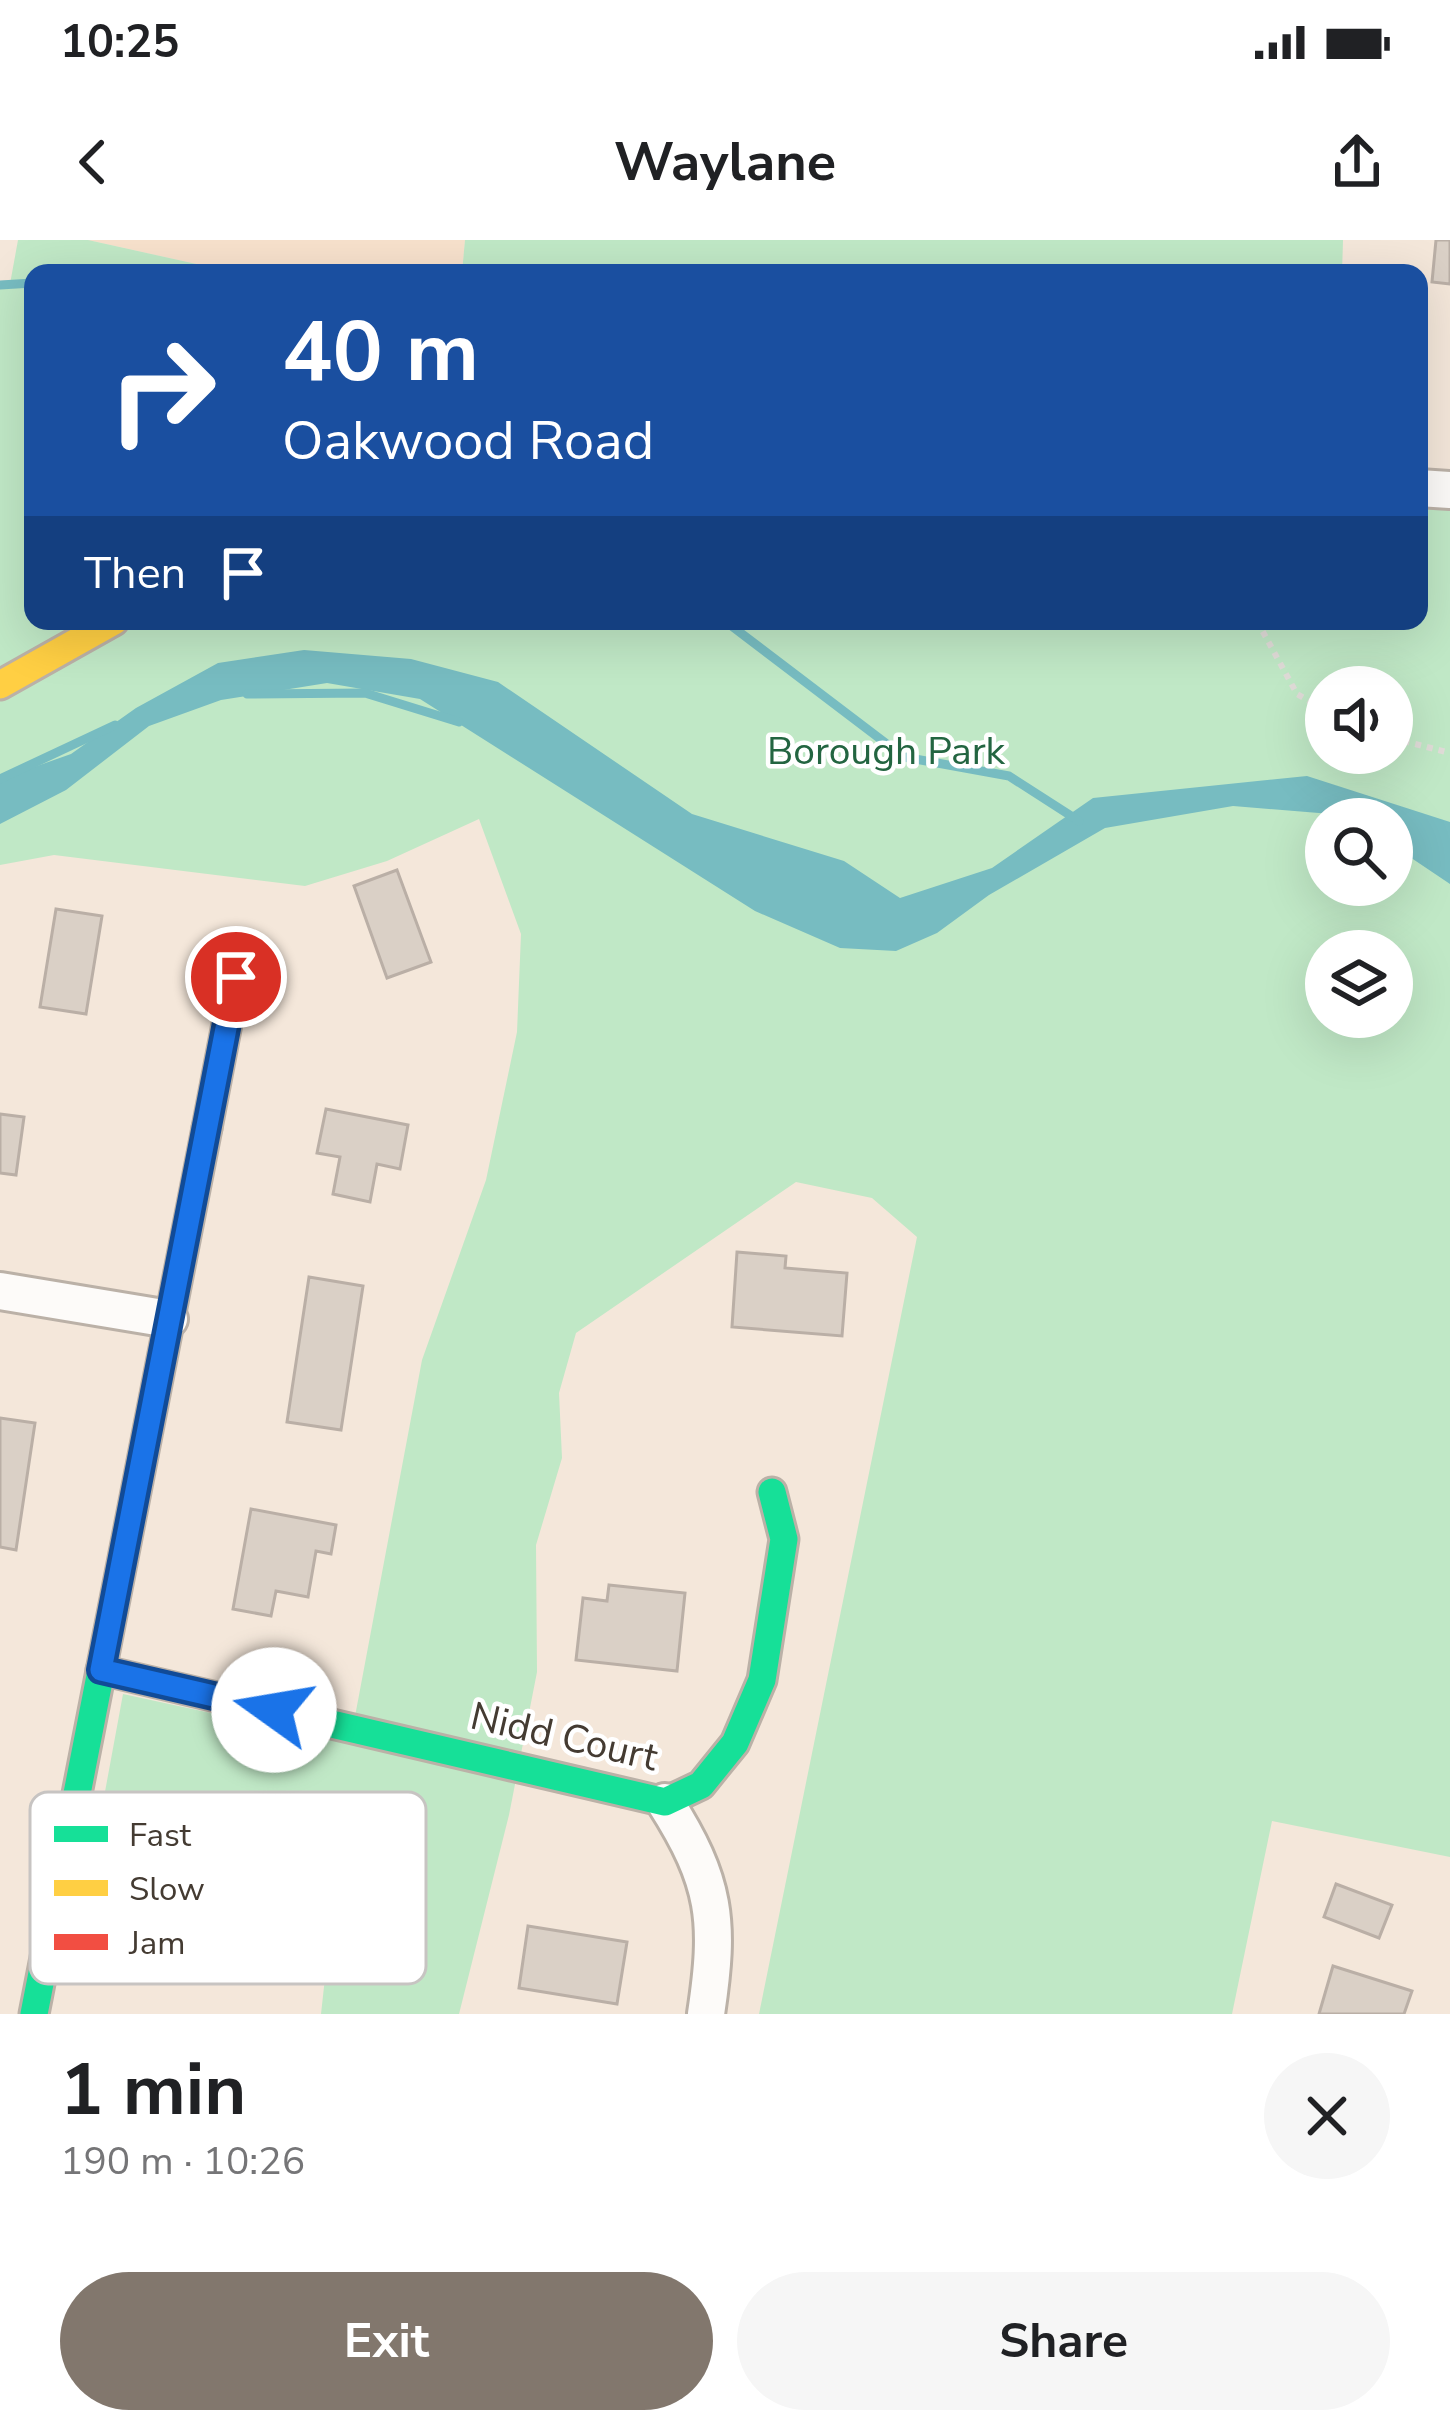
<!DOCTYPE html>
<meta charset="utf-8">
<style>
:root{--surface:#fff;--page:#f6f6f6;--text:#202124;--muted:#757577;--accent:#82776d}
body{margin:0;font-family:"Nunito Sans",sans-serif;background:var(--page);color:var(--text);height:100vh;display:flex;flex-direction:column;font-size:45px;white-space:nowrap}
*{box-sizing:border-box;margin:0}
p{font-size:39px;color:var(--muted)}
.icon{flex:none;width:66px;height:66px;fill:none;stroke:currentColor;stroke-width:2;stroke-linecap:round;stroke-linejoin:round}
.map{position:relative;height:1774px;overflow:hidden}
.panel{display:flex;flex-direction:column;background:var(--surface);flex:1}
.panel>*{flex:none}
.hud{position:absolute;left:24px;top:24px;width:1404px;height:366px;border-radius:24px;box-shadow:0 12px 48px #0002;background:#1a4fa0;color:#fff;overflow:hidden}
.fabs{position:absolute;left:1305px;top:426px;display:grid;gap:24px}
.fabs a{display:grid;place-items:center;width:108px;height:108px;border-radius:50%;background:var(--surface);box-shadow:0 12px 48px #0002;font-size:60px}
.pin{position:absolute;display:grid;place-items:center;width:102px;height:102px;color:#fff;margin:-51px;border:6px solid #fff;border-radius:50%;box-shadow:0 3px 12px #0007}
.me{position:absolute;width:132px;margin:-66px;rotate:283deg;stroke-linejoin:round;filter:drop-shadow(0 0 9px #0008)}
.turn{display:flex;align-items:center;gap:42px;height:252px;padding:0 60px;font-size:54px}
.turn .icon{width:156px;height:156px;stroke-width:2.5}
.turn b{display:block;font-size:84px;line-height:102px}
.then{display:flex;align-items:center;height:114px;padding:0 60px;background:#0003;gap:24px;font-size:45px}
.round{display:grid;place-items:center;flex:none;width:126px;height:126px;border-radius:63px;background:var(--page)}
.head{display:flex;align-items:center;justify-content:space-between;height:204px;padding:0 60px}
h1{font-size:72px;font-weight:700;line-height:90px}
.button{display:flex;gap:24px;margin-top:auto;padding:24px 60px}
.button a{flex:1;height:138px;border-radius:72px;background:var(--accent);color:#fff;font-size:48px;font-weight:700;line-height:138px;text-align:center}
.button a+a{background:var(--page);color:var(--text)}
.status{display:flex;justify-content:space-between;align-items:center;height:84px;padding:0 60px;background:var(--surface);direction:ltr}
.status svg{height:33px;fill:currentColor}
header{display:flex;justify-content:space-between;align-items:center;height:156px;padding:0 60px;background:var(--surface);font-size:54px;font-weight:700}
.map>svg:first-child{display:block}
.built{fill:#f7e1cc}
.green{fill:#c0e8c6;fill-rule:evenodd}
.water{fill:#77bcc1}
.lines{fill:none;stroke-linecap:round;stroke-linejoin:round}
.stream{stroke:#77bcc1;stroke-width:9}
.building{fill:#dad0c6;stroke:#baafa6;stroke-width:3}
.street-casing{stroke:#bbb1a7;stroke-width:42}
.fast-casing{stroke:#bbb1a7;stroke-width:33}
.slow-casing{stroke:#bbb1a7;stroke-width:33}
.jam-casing{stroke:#bbb1a7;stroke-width:33}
.path{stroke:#e0dcd8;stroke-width:6;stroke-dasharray:6 6;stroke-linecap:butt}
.street{stroke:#fdfbf9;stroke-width:36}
.fast{stroke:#16e098;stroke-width:27}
.slow{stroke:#ffcf43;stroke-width:27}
.jam{stroke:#f24e42;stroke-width:27}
.route-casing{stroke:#114b97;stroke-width:30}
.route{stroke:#1a73e8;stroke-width:21}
.labels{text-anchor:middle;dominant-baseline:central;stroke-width:9;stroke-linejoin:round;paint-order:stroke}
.park-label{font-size:39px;fill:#236541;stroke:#fff}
.street-label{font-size:39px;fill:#443b32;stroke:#fff}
.key{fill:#fff;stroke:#c7c4c2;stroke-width:3}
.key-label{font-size:33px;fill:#443b32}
</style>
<div class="status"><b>10:25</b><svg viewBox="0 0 49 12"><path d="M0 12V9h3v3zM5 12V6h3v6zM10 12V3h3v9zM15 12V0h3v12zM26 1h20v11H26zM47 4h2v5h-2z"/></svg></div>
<header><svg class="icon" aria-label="back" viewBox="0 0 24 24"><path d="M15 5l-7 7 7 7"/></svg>Waylane<svg class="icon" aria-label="share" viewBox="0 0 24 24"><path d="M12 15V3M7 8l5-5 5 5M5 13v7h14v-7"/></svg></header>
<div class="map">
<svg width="1450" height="1774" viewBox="0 0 1450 1774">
<rect width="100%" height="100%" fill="#f4e7da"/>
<path class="built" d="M88,0h377l-3,33h-225z"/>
<g class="green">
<path d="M18,0h70l149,33h-204v348h1386v-135l31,2v1369l-178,-36 -40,193h-473l158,-777 -45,-39 -76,-16 -220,151 -17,60 3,65 -26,87 1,127 -28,143 -50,199h-138l15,-136 -234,-70 21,-114 227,49 72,-383 64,-180 31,-148 4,-98 -42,-115 -92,42 -82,25 -251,-31 -54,10v-581h10zM1326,447h66v66h-66zM1326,579h66v66h-66zM1326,711h66v66h-66z"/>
<path d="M465,0h878l-1,33h-880z"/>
</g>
<path class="water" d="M304,410l107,9 87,23 194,132 152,47 56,37 92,-30 101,-70 214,-22 143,46v62l-58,-39v-26l-159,-13 -128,22 -116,67 -52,38 -41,18 -56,-3 -85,-37 -335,-212 -93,-16 -106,17 -72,26 -83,64 -66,34v-45l71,-25 65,-46 82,-45z"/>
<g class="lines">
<g class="stream">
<path d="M0,45l33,-2"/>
<path d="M725,381l179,136 105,19 70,45"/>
<path d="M247,454l118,-1 94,29"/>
<path d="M0,539l115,-54"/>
</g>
</g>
<g class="building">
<path d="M1436,0h14v44l-18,-2z"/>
<path d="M397,630l34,92 -44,16 -33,-92z"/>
<path d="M56,669l46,7 -16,98 -46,-7z"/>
<path d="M326,869l82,16 -8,44 -23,-5 -7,38 -37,-8 7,-37 -23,-4z"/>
<path d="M0,874l24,3 -8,58 -16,-2z"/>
<path d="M737,1012l49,4 -1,12 62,5 -5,63 -110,-9z"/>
<path d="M309,1037l54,9 -22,144 -54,-8z"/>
<path d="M0,1178l35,5 -19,127 -16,-3z"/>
<path d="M251,1269l85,16 -5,29 -15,-3 -8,46 -32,-6 -5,25 -38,-7z"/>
<path d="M609,1345l76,8 -8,78 -101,-11 7,-62 24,3z"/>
<path d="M1336,1644l56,21 -13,33 -55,-21z"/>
<path d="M528,1686l99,16 -10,62 -98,-16z"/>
<path d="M1333,1726l79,25 -8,23h-85z"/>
</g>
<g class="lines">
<g class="street-casing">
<g id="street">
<path d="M1419,248l31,2"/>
<path d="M0,1051l169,28"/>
<path d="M665,1562c51,80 55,119 41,212"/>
</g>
</g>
<g class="fast-casing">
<g id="fast">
<path d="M101,1430l564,132 36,-17 34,-42 27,-63 22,-141 -12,-47"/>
<path d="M34,1774l173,-886"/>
</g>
</g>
<g class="slow-casing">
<path id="slow" d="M0,445l114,-64"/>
</g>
<g class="jam-casing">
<path id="jam" d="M207,888l29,-151"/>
</g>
<g class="path">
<path d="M1257,381l40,73 29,17"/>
<path d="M1392,498l58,15"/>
</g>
<use href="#street" class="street"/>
<use href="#fast" class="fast"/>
<use href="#slow" class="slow"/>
<use href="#jam" class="jam"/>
</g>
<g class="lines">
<g class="route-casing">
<path id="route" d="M236,737l-135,693 173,40"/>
</g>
<use href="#route" class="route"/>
</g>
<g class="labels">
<g class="park-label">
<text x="886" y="511">Borough Park</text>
</g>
<g class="street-label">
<text transform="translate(564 1497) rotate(13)">Nidd Court</text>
</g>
</g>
<rect x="30" y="1552" width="396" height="192" rx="18" class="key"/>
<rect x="54" y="1586" width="54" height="16" fill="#16e098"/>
<rect x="54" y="1640" width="54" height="16" fill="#ffcf43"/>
<rect x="54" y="1694" width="54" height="16" fill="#f24e42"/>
<g class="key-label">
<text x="129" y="1606">Fast</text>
<text x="129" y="1660">Slow</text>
<text x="129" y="1714">Jam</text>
</g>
</svg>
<div class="fabs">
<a><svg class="icon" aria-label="sound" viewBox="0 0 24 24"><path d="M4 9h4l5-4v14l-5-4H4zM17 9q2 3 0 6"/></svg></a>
<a><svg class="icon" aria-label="search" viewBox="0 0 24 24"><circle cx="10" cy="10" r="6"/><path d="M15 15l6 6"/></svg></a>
<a><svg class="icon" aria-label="layers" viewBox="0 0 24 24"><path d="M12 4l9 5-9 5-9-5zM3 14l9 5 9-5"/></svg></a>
</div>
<div class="pin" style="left:236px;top:737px;background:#d93025"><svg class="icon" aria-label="arrive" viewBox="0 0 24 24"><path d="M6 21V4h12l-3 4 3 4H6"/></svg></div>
<svg class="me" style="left:274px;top:1470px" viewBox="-20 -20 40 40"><circle r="19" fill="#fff"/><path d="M0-13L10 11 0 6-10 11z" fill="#1a73e8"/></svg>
<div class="hud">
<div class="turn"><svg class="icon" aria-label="right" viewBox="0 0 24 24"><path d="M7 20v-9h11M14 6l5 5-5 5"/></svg><div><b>40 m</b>Oakwood Road</div></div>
<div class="then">Then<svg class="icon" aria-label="arrive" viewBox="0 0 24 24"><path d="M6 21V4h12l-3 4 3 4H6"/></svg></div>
</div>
</div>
<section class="panel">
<div class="head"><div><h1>1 min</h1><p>190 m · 10:26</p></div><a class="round"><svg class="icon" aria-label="close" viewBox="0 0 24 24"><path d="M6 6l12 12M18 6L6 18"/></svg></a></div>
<div class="button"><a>Exit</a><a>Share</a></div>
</section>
